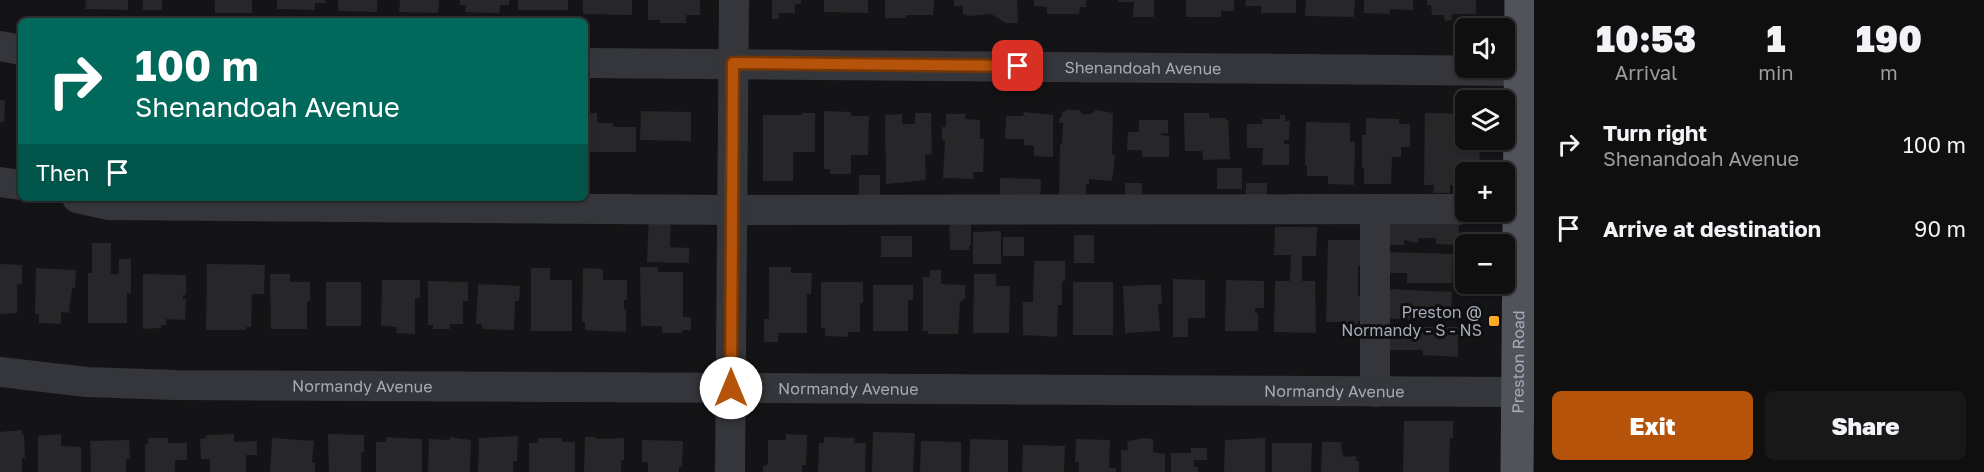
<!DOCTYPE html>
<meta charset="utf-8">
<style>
:root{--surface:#0f0f10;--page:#181819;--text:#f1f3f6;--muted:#9b9c9f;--line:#2f2f30;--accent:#b45309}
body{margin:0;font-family:"Golos Text",sans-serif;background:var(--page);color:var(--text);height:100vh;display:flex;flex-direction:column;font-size:22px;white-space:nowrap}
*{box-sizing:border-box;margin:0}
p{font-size:20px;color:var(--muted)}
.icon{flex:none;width:33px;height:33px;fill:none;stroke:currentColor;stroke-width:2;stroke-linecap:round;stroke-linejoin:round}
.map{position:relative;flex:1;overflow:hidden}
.details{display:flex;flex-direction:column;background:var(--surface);width:450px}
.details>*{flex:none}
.hud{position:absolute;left:18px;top:18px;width:570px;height:183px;border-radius:9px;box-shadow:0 2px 4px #0004,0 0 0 2px var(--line);background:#00695c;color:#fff;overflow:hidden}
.buttons{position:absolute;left:1455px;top:18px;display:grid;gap:12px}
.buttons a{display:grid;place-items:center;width:60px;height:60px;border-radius:9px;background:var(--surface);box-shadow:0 2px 4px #0004,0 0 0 2px var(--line);font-size:30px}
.pin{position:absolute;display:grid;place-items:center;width:51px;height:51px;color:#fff;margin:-26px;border-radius:12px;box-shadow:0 3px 9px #0006}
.me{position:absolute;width:66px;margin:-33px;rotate:0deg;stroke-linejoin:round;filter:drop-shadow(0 0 4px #0008)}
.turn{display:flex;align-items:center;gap:21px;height:126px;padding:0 18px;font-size:27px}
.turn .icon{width:78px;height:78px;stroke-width:2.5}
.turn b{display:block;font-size:42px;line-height:51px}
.then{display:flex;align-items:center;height:57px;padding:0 18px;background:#0003;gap:12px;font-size:22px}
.eta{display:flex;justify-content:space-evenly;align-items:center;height:102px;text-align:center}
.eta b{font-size:36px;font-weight:800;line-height:42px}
.action{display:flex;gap:12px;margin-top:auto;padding:12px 18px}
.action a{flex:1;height:69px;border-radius:9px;background:var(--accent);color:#fff;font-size:24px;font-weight:800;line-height:69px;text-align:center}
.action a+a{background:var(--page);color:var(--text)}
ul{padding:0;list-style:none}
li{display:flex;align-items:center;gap:18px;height:84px;padding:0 18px}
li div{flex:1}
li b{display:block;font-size:22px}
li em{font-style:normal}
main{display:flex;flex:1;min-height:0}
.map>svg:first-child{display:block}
.building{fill:#27272a}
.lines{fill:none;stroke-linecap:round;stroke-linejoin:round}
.minor{stroke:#34363b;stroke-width:30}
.major{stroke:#50535a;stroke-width:33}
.route-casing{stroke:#753606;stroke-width:15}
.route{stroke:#b45309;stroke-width:10}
.poi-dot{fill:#ffab22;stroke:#0f0f11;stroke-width:2}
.labels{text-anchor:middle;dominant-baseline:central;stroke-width:6;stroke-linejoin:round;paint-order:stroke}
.street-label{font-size:16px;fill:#a4abb7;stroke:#0f0f11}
.poi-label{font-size:16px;fill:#a4abb7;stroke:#0f0f11;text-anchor:end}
</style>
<main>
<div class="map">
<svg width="1534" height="472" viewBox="0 0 1534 472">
<rect width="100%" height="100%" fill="#141416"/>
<g class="building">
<path d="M86,0h42v10l-43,-1z"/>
<rect x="143" y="0" width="19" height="10"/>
<rect x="215" y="0" width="37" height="13"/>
<path d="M277,0h49v3h-11v7l-38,-1z"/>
<path d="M338,0h39v12l-39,-1z"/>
<path d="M400,0h39l-1,13 -39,-1z"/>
<path d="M460,0h49v5h-9l-1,8 -34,-1 1,-7h-6z"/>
<rect x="518" y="0" width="50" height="10"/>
<path d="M583,0h49v15l-49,-1z"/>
<path d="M648,0h52v15h-14v8h-26v-3h-12z"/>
<path d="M772,0h29v4h-6v9h-16v6h-7z"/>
<path d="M824,0h44v13l-44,-1z"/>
<path d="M885,0h49l-1,15h-27v3h-21z"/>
<path d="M954,0h63l1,23h-12l-15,-9 -22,2 -6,-2v-8h-9z"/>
<path d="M1034,0h52v7h-6l-1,7h-32v-7l-13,-1z"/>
<path d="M1118,0h36v17h-21l1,-15h-16z"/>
<path d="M1186,0h48v11h-13v6h-35z"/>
<path d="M1246,0h50v13h-35v-7h-16z"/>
<path d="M1306,0h49l-1,17 -49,-1z"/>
<path d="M1364,0h49v10l-23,-1v5l-26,-1z"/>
<path d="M1427,0h49v14h-24v6l-7,1 -1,-6h-12l-1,-10h-4z"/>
<path d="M0,100h5l-1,22h-4z"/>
<path d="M1065,110h12l4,1v3h10l5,-4 17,3 -1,42h3l-3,26 -23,-2v5h-3v21l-27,-1 1,-60h2l1,-21h-4l1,-6h2v-6l3,1z"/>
<path d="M641,111l50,1v29l-51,-1z"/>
<path d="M824,111l27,1v4h18l-1,39h-17v19h-21v-5h-6z"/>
<path d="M1024,112l29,3v42l-19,-1v-10l-10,-1v-6h-19l1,-23h17z"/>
<path d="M585,113h12v10h16v4h23v25h-51z"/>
<path d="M802,113h13v39h-22v29h-30v-66h39z"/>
<path d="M915,113h16l1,41 -7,1 1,25 -40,4 -1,-69 17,-1v10h13z"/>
<path d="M1184,113h25v5h17v2h2l2,39 -27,1 -1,-9h-17z"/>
<path d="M1425,113l41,1v26h14l-1,32h-13v13h-16v8h-17l1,-8h-10z"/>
<path d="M946,114h20l-1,5 15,1v19h4l-1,33h-10v7l-30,-1 2,-38h-3v-13h4z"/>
<path d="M1280,115h5v6h5l-1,19h-5v4h5v21h-27l1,-17h-16v-24h15v-5h18z"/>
<path d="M1366,118l33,1v5h11v23h-9v10h-9l-1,27h-27v-16h-2v-33h4z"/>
<path d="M1139,120h29v13h-7v2l8,1v21h-27v-7h-15l1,-18h11z"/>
<path d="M1306,122l44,1v19h5l-1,43 -26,-1v-8h-21v-10l-2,-1z"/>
<rect x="1217" y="168" width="25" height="21"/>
<rect x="859" y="175" width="21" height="26"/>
<path d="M1000,178l41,1 -1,24 -40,-1z"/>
<path d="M1125,183h17v23l-17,-1z"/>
<rect x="1246" y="183" width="21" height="22"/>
<path d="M649,212l22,1 -1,34 19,1v15l-42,-1z"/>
<path d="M1463,216v9h-4v20l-23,-1v-6h-18v5l-14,-3v5h-19l1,-27z"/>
<path d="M949,217h22v29h-2v4h-19z"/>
<path d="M1275,227h42l-1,29h-14v25h13l1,52 -42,-1 1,-51h15l1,-26h-17z"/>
<path d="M1001,231v33h-28v-32z"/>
<rect x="1074" y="235" width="20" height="28"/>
<rect x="881" y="236" width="31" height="21"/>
<rect x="1003" y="237" width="21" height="19"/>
<path d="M1328,240h37v26h-7v30h9l-1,25h-8l-1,14 -16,-1v-12h-15z"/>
<path d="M92,243h19v31h8v-15h12v34h-4v30h-39v-50h4z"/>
<path d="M1388,252l65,2 -1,29h-45v-10h-22z"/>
<path d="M1034,261h31v20h-3v24h-4l-1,32 -34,-2v-33h10z"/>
<path d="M0,264l22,1v19h-5v29l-17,1z"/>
<path d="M207,264l58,1 -1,29h-12l-1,33h-5v3h-40z"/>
<path d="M640,267h18v5h25v45h8v13h-9v3h-20v-7h-21z"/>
<path d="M769,267h22v6h21l-1,21h-4v39h-29v9h-14v-23h5z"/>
<path d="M36,268l40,2 -1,18h-3l-3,25 -8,-1v12l-22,-1v-9h-4z"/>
<path d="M531,268h19v12h22v51h-41z"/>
<path d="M583,268l20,1v11h24v20h-3v9h2v23l-41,-2v-8h-3z"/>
<path d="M930,270h11v14l24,1v14l-5,3 -2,32h-30v-3h-5v-54h7z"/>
<path d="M143,274l43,1v20h-3v4h3l-1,21 -19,-1v6h-5v3l-18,1z"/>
<path d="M270,274h20v8h20v19h-3v28h-36z"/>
<path d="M974,274h22v12h14l-1,47h-36z"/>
<path d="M1173,279l32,1v38h-17v19h-15z"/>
<path d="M382,280h38v18h-5v36l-19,-1 1,-6 -16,-1z"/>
<path d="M1226,280l38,1v27h-9v5h3v18h-33z"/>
<path d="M428,281l40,1v19h-5v23h-13v5h-17v-4h-5z"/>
<rect x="326" y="282" width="35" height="44"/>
<path d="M821,282h42v21h-3v29h-12v5l-23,-1v-8h-4z"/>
<rect x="1073" y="282" width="40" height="53"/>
<path d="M478,284l42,2 -1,15h-4l-1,29 -32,-1v-5h-6z"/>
<path d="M873,285h40v15h-5v31h-35z"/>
<path d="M1147,285h14l1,19h-4l2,27 -35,2 -2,-47z"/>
<path d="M1386,289l66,3 -1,29 -16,-1v-5h-12l-1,5 -38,-2z"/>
<path d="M1383,327h75v30l-35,-2v-5h-40z"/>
<path d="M1404,421h49v17h-3l-1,34h-46z"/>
<path d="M22,430v5h2l1,23h-3v14h-22v-40z"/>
<path d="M873,432l42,1 -2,39h-41z"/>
<path d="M61,434v12l20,1v25h-43v-36z"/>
<path d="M234,434v8l23,-1v14h-11v17h-36v-13h-9l-1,-20 6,-1v-3z"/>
<path d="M328,434l36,1v17h-3v20h-32z"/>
<path d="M786,434l21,1 -1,30h-4v7h-39v-5l5,-3v-24h18z"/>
<path d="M518,436l-1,25h-4v11h-35l1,-34z"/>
<path d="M386,437l36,2v33h-46v-30h10z"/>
<path d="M450,437l21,3 -1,32h-42l1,-33 21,1z"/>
<path d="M585,437h11v2l28,-1v22h-3v12h-37z"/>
<path d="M824,437l31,1 -1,5h12l-1,29h-47l1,-29h5z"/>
<path d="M148,438h20v5h19v17h-12v12h-30v-28h3z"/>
<path d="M272,438l42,3 -2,21 3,1v9h-45z"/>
<path d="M538,438h24v4h13v30h-46v-29h9z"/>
<path d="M1145,438l8,1v13l12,2v18h-44v-22h7l-1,-9z"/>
<path d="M1265,438v34h-41l1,-32z"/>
<path d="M970,439l38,1v32h-39z"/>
<path d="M1076,439l34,1 -1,28h7v4h-37v-10h-4z"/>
<path d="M129,440l1,19h-4v13h-35l-1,-31z"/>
<path d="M642,440l41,1 -1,26h-3v5h-31v-10h-6z"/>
<path d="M921,441l40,1v30h-41z"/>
<path d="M1322,442h19l2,15 13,-1v5h3v11h-38z"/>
<path d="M1272,443h40l-1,29h-39z"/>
<path d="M1023,445l42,1 -1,26h-42z"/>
<path d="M1191,448h16v12h-13v7h4v5h-27v-19h20z"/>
</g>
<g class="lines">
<g class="minor">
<path d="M0,46l21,4"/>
<path id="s1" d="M585,63l936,8"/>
<path d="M0,182l21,3"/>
<path d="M77,198l32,7 623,5 734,-1"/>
<path d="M1375,209v183"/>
<path id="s2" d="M0,372l86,10 90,3 1341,7"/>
<path d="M730,472l4,-472"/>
</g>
<path class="major" id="s3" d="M1517,472l4,-472"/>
</g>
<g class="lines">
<g class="route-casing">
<path id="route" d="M731,388l2,-325 285,3"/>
</g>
<use href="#route" class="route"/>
</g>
<rect class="poi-dot" x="1488" y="315" width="12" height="12" rx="3"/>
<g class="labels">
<g class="street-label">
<text stroke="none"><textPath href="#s1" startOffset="558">Shenandoah Avenue</textPath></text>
<text stroke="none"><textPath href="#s3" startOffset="110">Preston Road</textPath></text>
<text stroke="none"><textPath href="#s2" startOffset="363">Normandy Avenue</textPath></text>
<text stroke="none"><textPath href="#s2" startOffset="849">Normandy Avenue</textPath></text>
<text stroke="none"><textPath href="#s2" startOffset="1335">Normandy Avenue</textPath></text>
</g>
<g class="poi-label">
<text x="1482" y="312">Preston @<tspan x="1482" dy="18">Normandy - S - NS</tspan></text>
</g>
</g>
</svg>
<div class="buttons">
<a><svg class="icon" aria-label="sound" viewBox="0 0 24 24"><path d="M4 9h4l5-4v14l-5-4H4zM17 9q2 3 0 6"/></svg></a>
<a><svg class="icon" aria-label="layers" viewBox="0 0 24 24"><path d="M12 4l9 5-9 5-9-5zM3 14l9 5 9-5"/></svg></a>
<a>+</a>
<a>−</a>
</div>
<div class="pin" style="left:1018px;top:66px;background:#d93025"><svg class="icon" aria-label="arrive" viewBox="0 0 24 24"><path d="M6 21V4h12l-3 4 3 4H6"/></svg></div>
<svg class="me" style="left:731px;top:388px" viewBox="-20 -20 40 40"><circle r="19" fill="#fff"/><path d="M0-13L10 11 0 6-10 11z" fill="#b45309"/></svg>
<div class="hud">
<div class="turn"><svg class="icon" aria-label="right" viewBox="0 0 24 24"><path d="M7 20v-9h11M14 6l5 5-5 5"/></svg><div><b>100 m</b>Shenandoah Avenue</div></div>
<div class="then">Then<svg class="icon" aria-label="arrive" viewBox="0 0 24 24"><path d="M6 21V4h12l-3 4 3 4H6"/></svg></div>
</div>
</div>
<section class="details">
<div class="eta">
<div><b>10:53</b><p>Arrival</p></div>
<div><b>1</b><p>min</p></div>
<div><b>190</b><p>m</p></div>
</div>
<ul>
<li><svg class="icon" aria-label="right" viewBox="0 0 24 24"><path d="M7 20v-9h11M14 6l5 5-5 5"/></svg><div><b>Turn right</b><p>Shenandoah Avenue</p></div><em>100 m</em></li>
<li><svg class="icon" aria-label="arrive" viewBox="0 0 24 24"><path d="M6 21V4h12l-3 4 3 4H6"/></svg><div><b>Arrive at destination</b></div><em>90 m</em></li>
</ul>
<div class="action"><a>Exit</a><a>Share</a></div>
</section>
</main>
